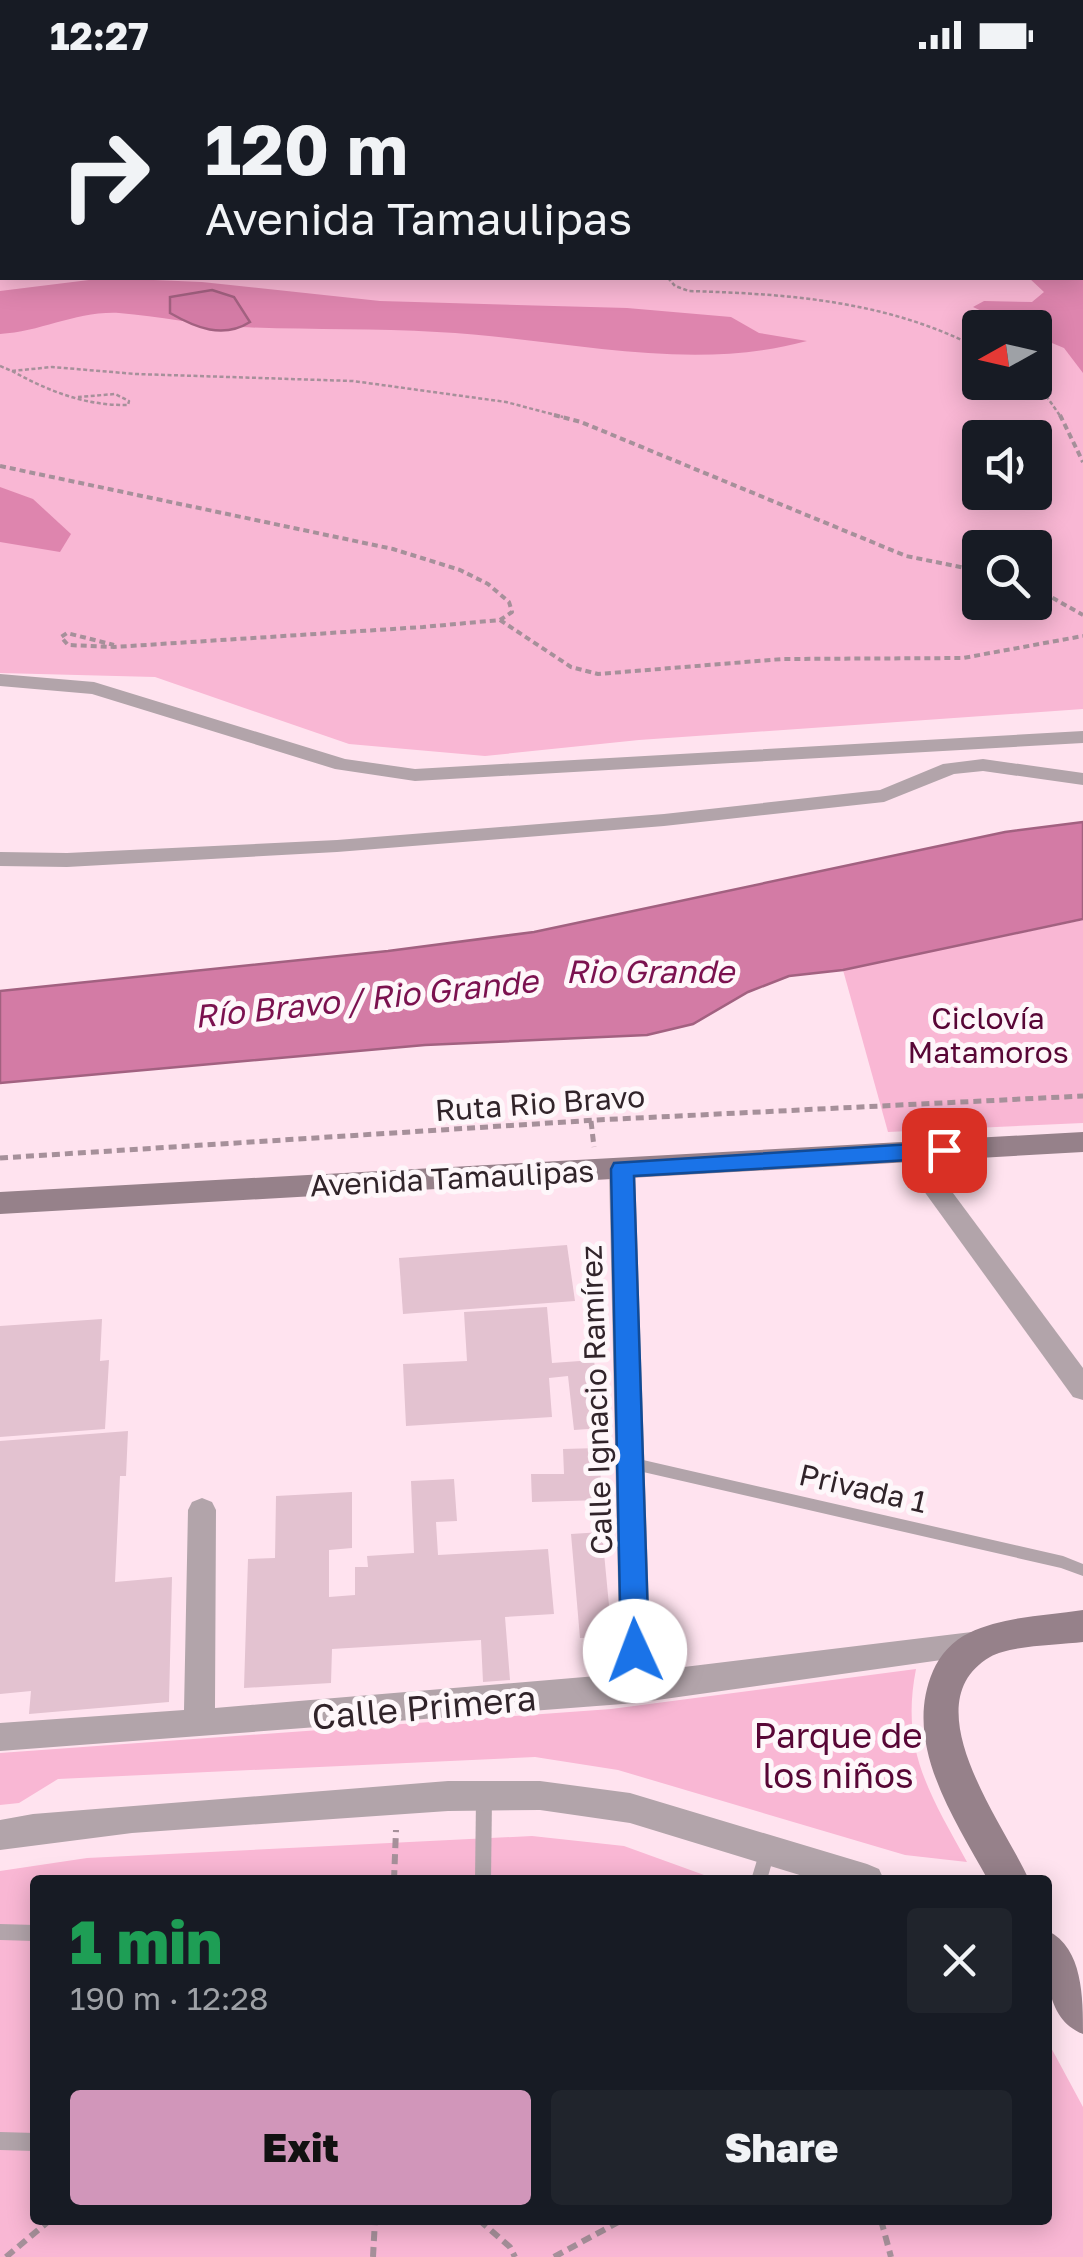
<!DOCTYPE html>
<meta charset="utf-8">
<style>
:root{--surface:#171b24;--page:#20242c;--text:#f1f3f6;--muted:#9ea1a6;--accent:#d196ba}
body{margin:0;font-family:"Golos Text",sans-serif;background:var(--page);color:var(--text);height:100vh;display:flex;flex-direction:column;font-size:38px;white-space:nowrap}
*{box-sizing:border-box;margin:0}
p{font-size:32px;color:var(--muted)}
.icon{flex:none;width:55px;height:55px;fill:none;stroke:currentColor;stroke-width:2;stroke-linecap:round;stroke-linejoin:round}
.map{position:relative;flex:1;overflow:hidden}
.details{position:absolute;left:30px;top:1805px;width:1022px;height:350px;display:flex;flex-direction:column;background:var(--surface);border-radius:10px;box-shadow:0 5px 25px #0003}
.details>*{flex:none}
.hud{position:absolute;left:0px;top:0px;width:1085px;height:210px;box-shadow:0 5px 25px #0003;background:#171b24;color:var(--text);overflow:hidden}
.needle{width:65px;rotate:262deg}
.buttons{position:absolute;left:962px;top:240px;display:grid;gap:20px}
.buttons a{display:grid;place-items:center;width:90px;height:90px;border-radius:10px;background:var(--surface);box-shadow:0 5px 25px #0003;font-size:50px}
.pin{position:absolute;display:grid;place-items:center;width:85px;height:85px;color:#fff;margin:-42px;border-radius:20px;box-shadow:0 5px 15px #0006}
.me{position:absolute;width:110px;margin:-55px;rotate:358deg;stroke-linejoin:round;filter:drop-shadow(0 0 8px #0008)}
.turn{display:flex;align-items:center;gap:35px;height:210px;padding:0 40px;font-size:45px}
.turn .icon{width:130px;height:130px;stroke-width:2.5}
.turn b{display:block;font-size:70px;line-height:85px}
.round{display:grid;place-items:center;flex:none;width:105px;height:105px;border-radius:10px;background:var(--page)}
.headline{display:flex;align-items:center;justify-content:space-between;height:170px;padding:0 40px}
h1{font-size:60px;font-weight:800;line-height:75px;color:#1e9e55}
.button{display:flex;gap:20px;margin-top:auto;padding:20px 40px}
.button a{flex:1;height:115px;border-radius:10px;background:var(--accent);color:#111;font-size:40px;font-weight:800;line-height:115px;text-align:center}
.button a+a{background:var(--page);color:var(--text)}
.status{display:flex;justify-content:space-between;align-items:center;height:70px;padding:0 50px;background:var(--surface);direction:ltr}
.status svg{height:28px;fill:currentColor}
.map>svg:first-child{display:block}
.green{fill:#f9b7d4;fill-rule:evenodd}
.forest{fill:#de85ae}
.water{fill:#d37ba5;stroke:#a26180;stroke-width:2.5}
.building{fill:#e3c2d0}
.lines{fill:none;stroke-linecap:round;stroke-linejoin:round}
.path-far3{stroke:#a6909a;stroke-width:2.5;stroke-dasharray:4 2.5;stroke-linecap:butt}
.path-far2{stroke:#a6909a;stroke-width:4;stroke-dasharray:6 4;stroke-linecap:butt}
.path-far1{stroke:#a6909a;stroke-width:5;stroke-dasharray:8 5;stroke-linecap:butt}
.path{stroke:#a6909a;stroke-width:6;stroke-dasharray:10 6;stroke-linecap:butt}
.lane{fill:#b2a4aa;fill-rule:evenodd}
.street{fill:#b2a4aa;fill-rule:evenodd}
.secondary{fill:#96818a;fill-rule:evenodd}
.route{fill:#1a73e8;stroke:#114b97;stroke-width:2.5}
.labels{text-anchor:middle;dominant-baseline:central;stroke-width:10;stroke-linejoin:round;paint-order:stroke}
.park-label{font-size:30px;fill:#580636;stroke:#fef7fa}
.street-label{font-size:30px;fill:#31242a;stroke:#fef7fa}
.water-label{font-size:32px;font-style:italic;fill:#7b114f;stroke:#fef7fa}
.near-street-label{font-size:35px;fill:#31242a;stroke:#fef7fa}
.near-park-label{font-size:35px;fill:#580636;stroke:#fef7fa}
</style>
<div class="status"><b>12:27</b><svg viewBox="0 0 49 12"><path d="M0 12V9h3v3zM5 12V6h3v6zM10 12V3h3v9zM15 12V0h3v12zM26 1h20v11H26zM47 4h2v5h-2z"/></svg></div>
<div class="map">
<svg width="1083" height="2187" viewBox="0 0 1083 2187">
<rect width="100%" height="100%" fill="#ffe3ef"/>
<g class="green">
<path d="M0,0l499,2h-497v206h1080l1,-150v581l-444,31 -154,16 -136,-12 -194,-67 -155,-4zM980,258h55v54h-55zM980,368h55v54h-55zM980,478h55v54h-55z"/>
<path d="M1083,850v203l-195,9 -45,-162z"/>
<path d="M916,1599c-16,81 14,125 51,193l-62,-7 -287,-85 -83,-13 -477,22 -39,24 -19,2v-52l611,-44z"/>
<path d="M532,1766l92,10 94,34h-683v340h1013v-178l35,65v150h-1083v-386l87,-13z"/>
</g>
<g class="forest">
<path d="M1083,207v96l-19,-25 -29,-12v-8l-19,-1 -43,-20 11,-6 48,1 12,-10 -15,-14z"/>
<path d="M105,208l97,4 178,19 247,7 104,9 28,16 48,8c-120,33 -247,-3 -370,-9 -65,-4 -132,-2 -197,-5 -41,-2 -81,-11 -121,-14 -43,-2 -78,19 -119,21v-43z"/>
<path d="M0,417l33,12 38,35 -11,18 -60,-10z"/>
</g>
<g class="water">
<path d="M212,220l22,7 16,25c-27,17 -54,6 -80,-9v-16z"/>
<path d="M1083,752v97l-240,51 -54,6 -41,16 -55,32 -46,11 -222,10 -425,38v-92l388,-40 146,-19 471,-100z"/>
</g>
<g class="building">
<path d="M567,1175l8,56 -172,13 -4,-56z"/>
<path d="M547,1237l5,56 42,-3 8,68 -28,2 -6,-54 -19,2 3,39 -146,9 -3,-62 64,-3 -3,-49z"/>
<path d="M102,1249l-2,42 9,-1 -4,69 -105,8v-111z"/>
<path d="M128,1361l-2,45h-6l-5,106 57,-5 -3,125 -140,12 2,-23 -31,3v-253z"/>
<path d="M599,1378l3,52 -70,2 -1,-28h33l-1,-25z"/>
<path d="M454,1409l3,42 -21,1 2,33 110,-6 6,65 -49,3 5,63 -27,2 -2,-42 -149,9 -1,34 -87,5 4,-129 27,-1 1,-62 76,-4v56l-23,2v47l26,-2v-28h13l-1,-11 47,-3 -3,-72z"/>
<path d="M602,1462l10,105 -32,1 -9,-104z"/>
</g>
<g class="lines">
<g class="path-far3">
<path d="M62,0l53,2"/>
<path d="M668,208l7,8 14,5c102,3 199,10 291,58"/>
<path d="M0,296l12,5 40,-4 84,7 217,7 153,21 57,15"/>
<path d="M12,301c36,20 74,35 116,34l1,-4 -14,-7 -37,3"/>
<path d="M1035,310l26,37"/>
</g>
<g class="path-far2">
<path d="M554,345l27,7 325,134 74,15"/>
<path d="M1060,345l23,47"/>
<path d="M0,396l393,83 67,21 28,14 21,18 3,10 -12,8 -77,7 -309,20 -46,-2 -7,-8 6,-4 47,12"/>
<path d="M1035,518l48,27"/>
<path d="M500,550l71,47 27,7 184,-15 181,-1 120,-22"/>
</g>
<g class="path-far1">
<path d="M591,1051l3,26"/>
<path d="M0,1088l597,-38 486,-24"/>
</g>
<g class="path">
<path d="M394,1810l2,-50"/>
<path d="M479,2150l31,27 5,10"/>
<path d="M881,2150l10,37"/>
<path d="M6,2187l44,-37"/>
<path d="M373,2187l2,-37"/>
<path d="M554,2187l68,-37"/>
</g>
<g class="lane">
<path d="M630,1387l433,99 20,8v12l-22,-8 -431,-99 -5,-2 -2,-4 2,-4z"/>
<path d="M484,1721l6,2 2,5 -1,82h-16l1,-82 2,-5z"/>
<path d="M767,1774l6,3 2,5 -8,28h-16l10,-33z"/>
<path d="M0,1854l35,1v16l-35,-1z"/>
<path d="M0,2062l35,1v18l-35,-1z"/>
</g>
<g class="street">
<path d="M619,0h52l1,2h-52z"/>
<rect x="1082" y="44" width="1" height="8"/>
<path d="M0,604l94,8 251,77 70,10 668,-38v12l-668,38 -80,-12 -243,-75 -92,-8z"/>
<path d="M983,689l100,14v12l-100,-14 -29,3 -70,28 -220,24 -327,26 -270,15 -67,-1v-14l67,1 270,-13 327,-26 216,-24 63,-26z"/>
<path d="M909,1073l9,3 165,222v32l-10,-3 -173,-239 -3,-6z"/>
<path d="M622,1090l9,3 4,6 16,502 329,-40 11,4 4,9 -4,9 -355,50 -636,48v-28l184,-13 4,-200 4,-8 10,-4 10,4 4,8 -1,198 405,-34 -11,-505 4,-6z"/>
<path d="M448,1711h92l90,12 237,71 12,5 5,11h-68l-186,-57 -90,-13 -92,1 -316,22 -132,17v-30l33,-6z"/>
</g>
<g class="secondary">
<path d="M1083,1062v20l-1083,62v-22z"/>
<path d="M1083,1540v32c-24,3 -72,3 -93,15 -80,47 15,168 39,223h-41c-34,-62 -86,-137 -55,-209 7,-16 20,-31 36,-38 35,-17 77,-17 114,-23z"/>
<path d="M1048,1861c35,17 35,67 35,103 -40,-16 -37,-67 -35,-103z"/>
</g>
</g>
<path class="route" d="M944,1072l11,8 -11,8 -310,18 15,475 -4,9 -10,3 -10,-3 -4,-9 -10,-482 3,-6z"/>
<g class="labels">
<g class="park-label">
<text x="988" y="948">Ciclovía<tspan x="988" dy="34">Matamoros</tspan></text>
</g>
<g class="street-label">
<text transform="translate(540 1033) rotate(-4)">Ruta Rio Bravo</text>
<text transform="translate(452 1108) rotate(-3)">Avenida Tamaulipas</text>
<text transform="translate(596 1330) rotate(-92)">Calle Ignacio Ramírez</text>
<text transform="translate(863 1418) rotate(13)">Privada 1</text>
</g>
<g class="water-label">
<text x="650" y="901">Rio Grande</text>
<text transform="translate(366 928) rotate(-6)">Río Bravo / Rio Grande</text>
</g>
<g class="near-street-label">
<text transform="translate(424 1637) rotate(-5)">Calle Primera</text>
</g>
<g class="near-park-label">
<text x="838" y="1665">Parque de<tspan x="838" dy="40">los niños</tspan></text>
</g>
</g>
</svg>
<div class="buttons">
<a><svg class="needle" viewBox="-14 -14 28 28"><path d="M0-13l5 13h-10z" fill="#e53935"/><path d="M0 13l5-13h-10z" fill="#9ea1a6"/></svg></a>
<a><svg class="icon" aria-label="sound" viewBox="0 0 24 24"><path d="M4 9h4l5-4v14l-5-4H4zM17 9q2 3 0 6"/></svg></a>
<a><svg class="icon" aria-label="search" viewBox="0 0 24 24"><circle cx="10" cy="10" r="6"/><path d="M15 15l6 6"/></svg></a>
</div>
<div class="pin" style="left:944px;top:1080px;background:#d93025"><svg class="icon" aria-label="arrive" viewBox="0 0 24 24"><path d="M6 21V4h12l-3 4 3 4H6"/></svg></div>
<svg class="me" style="left:635px;top:1581px" viewBox="-20 -20 40 40"><circle r="19" fill="#fff"/><path d="M0-13L10 11 0 6-10 11z" fill="#1a73e8"/></svg>
<div class="hud">
<div class="turn"><svg class="icon" aria-label="right" viewBox="0 0 24 24"><path d="M7 20v-9h11M14 6l5 5-5 5"/></svg><div><b>120 m</b>Avenida Tamaulipas</div></div>
</div>
<section class="details">
<div class="headline"><div><h1>1 min</h1><p>190 m · 12:28</p></div><a class="round"><svg class="icon" aria-label="close" viewBox="0 0 24 24"><path d="M6 6l12 12M18 6L6 18"/></svg></a></div>
<div class="button"><a>Exit</a><a>Share</a></div>
</section>
</div>
